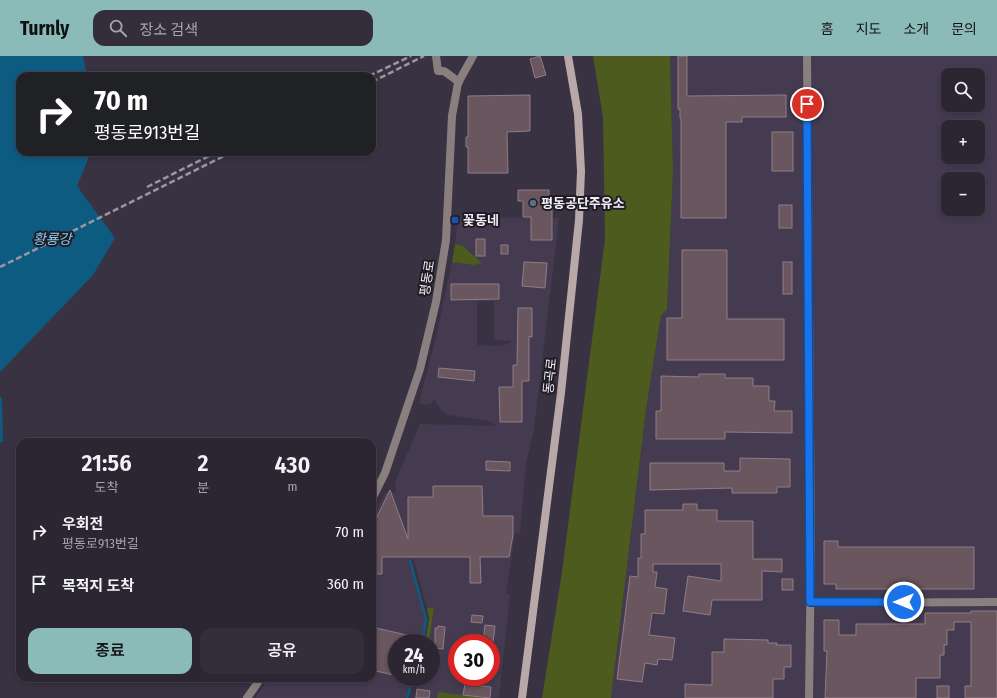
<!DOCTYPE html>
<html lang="ko">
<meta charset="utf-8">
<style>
:root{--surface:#2b2632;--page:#332e3a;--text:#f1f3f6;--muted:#a6a5ac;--line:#47434d;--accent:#8bbbb9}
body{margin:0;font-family:"Fira Sans Condensed","Noto Sans KR",sans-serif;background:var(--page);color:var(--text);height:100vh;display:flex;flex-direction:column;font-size:15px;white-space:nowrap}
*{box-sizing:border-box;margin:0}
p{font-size:13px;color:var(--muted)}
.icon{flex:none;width:22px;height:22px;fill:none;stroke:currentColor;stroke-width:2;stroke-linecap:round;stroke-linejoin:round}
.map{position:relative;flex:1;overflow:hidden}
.side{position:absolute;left:16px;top:382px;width:360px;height:244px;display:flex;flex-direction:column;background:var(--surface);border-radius:12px;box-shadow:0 2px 6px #0003,0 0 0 1px var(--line)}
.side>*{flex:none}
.guide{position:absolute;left:16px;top:16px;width:360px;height:84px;border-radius:12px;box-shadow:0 2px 6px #0003,0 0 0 1px var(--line);background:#202124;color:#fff;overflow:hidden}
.fabs{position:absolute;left:941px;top:12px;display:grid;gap:8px}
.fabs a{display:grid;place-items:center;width:44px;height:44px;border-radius:8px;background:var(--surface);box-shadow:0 2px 6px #0003,0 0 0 1px var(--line);font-size:20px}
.speed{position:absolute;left:388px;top:578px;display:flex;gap:8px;font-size:20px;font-weight:700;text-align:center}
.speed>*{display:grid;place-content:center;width:52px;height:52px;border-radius:50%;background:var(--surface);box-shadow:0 2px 6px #0003,0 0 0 1px var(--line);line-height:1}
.speed small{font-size:10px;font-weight:400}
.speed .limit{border:6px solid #d22;background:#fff;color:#111}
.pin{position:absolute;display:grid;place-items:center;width:34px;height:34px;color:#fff;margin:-17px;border:2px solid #fff;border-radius:50%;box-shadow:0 1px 4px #0007}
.me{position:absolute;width:44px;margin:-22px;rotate:270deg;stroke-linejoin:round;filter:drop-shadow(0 0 3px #0008)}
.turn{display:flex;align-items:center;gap:14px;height:84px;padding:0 12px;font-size:18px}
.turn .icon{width:52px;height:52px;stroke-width:2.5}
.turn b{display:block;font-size:28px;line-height:34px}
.eta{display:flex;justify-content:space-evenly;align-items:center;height:68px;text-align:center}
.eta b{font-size:24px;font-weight:600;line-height:28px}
.button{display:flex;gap:8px;margin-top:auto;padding:8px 12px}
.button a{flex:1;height:46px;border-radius:12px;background:var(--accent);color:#111;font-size:16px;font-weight:600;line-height:46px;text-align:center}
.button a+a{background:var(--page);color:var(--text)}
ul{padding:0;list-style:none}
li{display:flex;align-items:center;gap:12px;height:52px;padding:0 12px}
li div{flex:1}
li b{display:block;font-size:15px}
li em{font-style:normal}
header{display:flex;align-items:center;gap:24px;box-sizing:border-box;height:56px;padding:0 20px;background:var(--accent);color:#111}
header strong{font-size:19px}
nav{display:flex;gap:22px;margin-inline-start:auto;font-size:14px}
.search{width:280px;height:36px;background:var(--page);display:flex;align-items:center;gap:10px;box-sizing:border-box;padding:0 14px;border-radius:12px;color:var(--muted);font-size:15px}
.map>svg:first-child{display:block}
.built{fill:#443b51;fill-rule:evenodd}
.green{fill:#4e5b1e}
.water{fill:#0e5b82}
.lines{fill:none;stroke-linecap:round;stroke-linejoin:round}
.stream{stroke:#0e5b82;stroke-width:2.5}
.building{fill:#69565f;stroke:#917c86}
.minor{stroke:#8a7f7f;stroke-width:8}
.secondary{stroke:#b9a8a8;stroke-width:8}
.rail{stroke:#9b96a4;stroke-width:2.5;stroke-dasharray:6 3;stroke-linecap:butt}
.route-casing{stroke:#114b97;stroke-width:10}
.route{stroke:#1a73e8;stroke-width:7}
.service-dot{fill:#5c6f8a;stroke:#1f1c23;stroke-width:1.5}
.transit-dot{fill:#1a4fb4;stroke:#1f1c23;stroke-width:1.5}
.labels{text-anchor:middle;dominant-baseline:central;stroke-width:4;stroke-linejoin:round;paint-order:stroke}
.poi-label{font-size:13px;font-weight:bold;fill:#f2eef9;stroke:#1f1c23;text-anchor:start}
.street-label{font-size:13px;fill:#f2eef9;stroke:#1f1c23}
.water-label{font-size:14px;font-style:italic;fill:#8acbf4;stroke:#1f1c23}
</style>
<header>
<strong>Turnly</strong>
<div class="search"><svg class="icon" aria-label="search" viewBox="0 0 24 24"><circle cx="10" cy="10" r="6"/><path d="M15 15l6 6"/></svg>장소 검색</div>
<nav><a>홈</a><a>지도</a><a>소개</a><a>문의</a></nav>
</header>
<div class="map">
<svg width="997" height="642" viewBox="0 0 997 642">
<rect width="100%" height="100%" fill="#393243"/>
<g class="built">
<path d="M670,0h327v642h-386l35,-289 15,-94 6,-5 6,-139zM948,19h30v30h-30zM948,71h30v30h-30zM948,123h30v30h-30z"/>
<path d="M458,161l101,1 -25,211 -8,35 -6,69h-5l-9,60 4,2 -11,103 -61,-5 -1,5h-23l6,-21h11v-34h-2l5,-35h-7l-13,-48 -6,-1 11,35 6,27 -3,18 -25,4v34h15l-7,21h-150l14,-20h103v-159l13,-26 11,-1 -1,-10 25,-58 77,2 -8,-5 -41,-6 -7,-5 -7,-11 -3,5 -5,1 -7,-2 18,-70 15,-71 30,1 -18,-17 -9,-2zM477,245h17v39l18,1 -4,3 -10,2 -21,-1zM457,587h34v34h-34z"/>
</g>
<g class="green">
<path d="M593,0h77l3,115 -6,139 -6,5 -15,94 -35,289h-69l20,-126 43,-333 -2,-122z"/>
<path d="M455,188l8,2 19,17 -8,2 -22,-3z"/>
<path d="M427,552h7l-5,35h-4l4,-25z"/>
<path d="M438,636l47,6h-48z"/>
</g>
<g class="water">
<path d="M0,0h83l4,20h-67v76h71l-14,34 38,52 -22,37 -93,97z"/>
<path d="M0,340l2,3 1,43h-3z"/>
</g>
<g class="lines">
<g class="stream">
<path d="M410,505l16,58 -4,24"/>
<path d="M407,642l6,-21"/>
</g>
</g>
<g class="building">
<path d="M540,0l6,19 -11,3 -5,-19z"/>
<path d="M678,0h9v40l99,-1v22h-44v5h-16v96h-45v-100h-1v-9h-2z"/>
<path d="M530,39v36l-23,1 1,41h-40v-26h-2v-10h2v-41z"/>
<rect x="772" y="76" width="21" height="39"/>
<path d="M518,134h31v17h3v33h-21v-23h-8v-16h-5z"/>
<rect x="779" y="149" width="13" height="23"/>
<rect x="476" y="183" width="9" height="17"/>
<rect x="501" y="189" width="7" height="9"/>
<path d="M682,194h45v69h57v41h-117v-42h15z"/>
<path d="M524,206l23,1 -2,25 -23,-2z"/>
<rect x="783" y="206" width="9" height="32"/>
<path d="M451,228h48v15l-48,1z"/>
<path d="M518,252h14v29l-3,-1v45h-7v41h-22l-1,-35h14v-22h4z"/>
<path d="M439,312l36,3 -1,10 -36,-4z"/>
<path d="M699,318h26v4h28v8h16v15h6l-1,10h18v22l-67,-1v7h-69v-28h5v-35l38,1z"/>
<path d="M740,402l50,1v28h-13v6h-45v-5l-82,2v-27h74v8h16z"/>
<path d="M486,405l24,1v9l-24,-1z"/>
<path d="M433,430h49l1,30h30v19l-4,22h-29l1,26h-11v-26h-88v17h-10v-47l18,-37 18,49v-42h25z"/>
<path d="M683,448h14v6h20v11h36v38h29v13l-20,-1v29h-50l-2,15 -27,-4 5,-35 33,5v-17h-68v8h4l-2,15 12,2 -3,25 -12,-1 -3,22 26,3 -3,22 -14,-1 -1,6 -12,-2 -3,19 -25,-3 13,-103 8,1v-19h3v-24h4v-24h38z"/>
<path d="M824,485h14v6h136v42h-138v-5h-12z"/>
<rect x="782" y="523" width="11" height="11"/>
<path d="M971,555h26v87h-32v-12h6v-64h-17v8h-7v15h-3v10h-4v23h-24v20h-91l2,-47h-3v-31h15v15h17v-11h69v-11h46z"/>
<path d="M472,559l11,1 -1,7 -11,-1z"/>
<path d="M485,569l10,1 -2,17h-10z"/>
<path d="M438,570l7,1 -2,22 -8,-1v-20h3z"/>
<path d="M372,571l56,13v3h-31v33l-25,-6z"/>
<path d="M724,583l44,1v3h9l-1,2h15v22h-7v12h-11v19h-88v-14l27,1v-33h12z"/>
<path d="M465,628l26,3 -1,11 -27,-3z"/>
<rect x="937" y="630" width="12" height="12"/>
<path d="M417,633l13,2 -1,7h-13z"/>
</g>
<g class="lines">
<g class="minor">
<path d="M436,0l2,15h6l15,11"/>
<path d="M807,0l4,493 -2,149"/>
<path d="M372,443l13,-26 35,-104 16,-67 10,-62 6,-124 6,-33 15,-27"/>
<path d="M810,547l187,-1"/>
<path d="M247,642l14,-20"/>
</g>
<path class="secondary" d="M522,642l39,-305 18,-173 2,-49 -3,-57 -10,-58"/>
<g class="rail">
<path d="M369,20l42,-20"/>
<path d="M372,26l52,-26"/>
<path d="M147,131l70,-35"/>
<path d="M0,211l232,-115"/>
</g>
</g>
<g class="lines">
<g class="route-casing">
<path id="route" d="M807,48l3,498h94"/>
</g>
<use href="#route" class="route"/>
</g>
<circle class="service-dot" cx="533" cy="147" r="4"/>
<rect class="transit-dot" x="451" y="160" width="8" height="8" rx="2"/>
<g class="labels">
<g class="poi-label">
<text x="541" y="147">평동공단주유소</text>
<text x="463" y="164">꽃동네</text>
</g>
<g class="street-label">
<text transform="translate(427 222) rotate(-81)">평동로</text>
<text transform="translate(550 320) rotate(-84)">동곡로</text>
</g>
<g class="water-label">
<text x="52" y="183">황룡강</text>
</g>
</g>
</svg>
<div class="fabs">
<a><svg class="icon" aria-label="search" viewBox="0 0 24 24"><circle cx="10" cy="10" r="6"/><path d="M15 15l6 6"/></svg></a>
<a>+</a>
<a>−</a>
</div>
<div class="speed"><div>24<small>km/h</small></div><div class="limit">30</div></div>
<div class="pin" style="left:807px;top:48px;background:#d93025"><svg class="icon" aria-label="arrive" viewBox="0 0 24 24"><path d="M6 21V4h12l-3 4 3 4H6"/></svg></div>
<svg class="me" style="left:904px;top:546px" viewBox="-20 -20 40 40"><circle r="17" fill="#1a73e8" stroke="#fff" stroke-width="3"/><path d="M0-11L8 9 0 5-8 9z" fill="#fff"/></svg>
<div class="guide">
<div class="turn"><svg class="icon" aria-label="right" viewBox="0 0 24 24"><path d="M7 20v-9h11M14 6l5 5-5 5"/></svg><div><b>70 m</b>평동로913번길</div></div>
</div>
<section class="side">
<div class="eta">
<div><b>21:56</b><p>도착</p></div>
<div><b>2</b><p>분</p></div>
<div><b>430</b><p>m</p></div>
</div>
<ul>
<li><svg class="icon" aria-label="right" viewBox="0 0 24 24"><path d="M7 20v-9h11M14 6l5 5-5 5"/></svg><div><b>우회전</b><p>평동로913번길</p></div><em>70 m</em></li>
<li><svg class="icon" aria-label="arrive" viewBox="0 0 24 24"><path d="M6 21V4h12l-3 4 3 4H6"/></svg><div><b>목적지 도착</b></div><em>360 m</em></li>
</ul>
<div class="button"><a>종료</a><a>공유</a></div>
</section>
</div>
